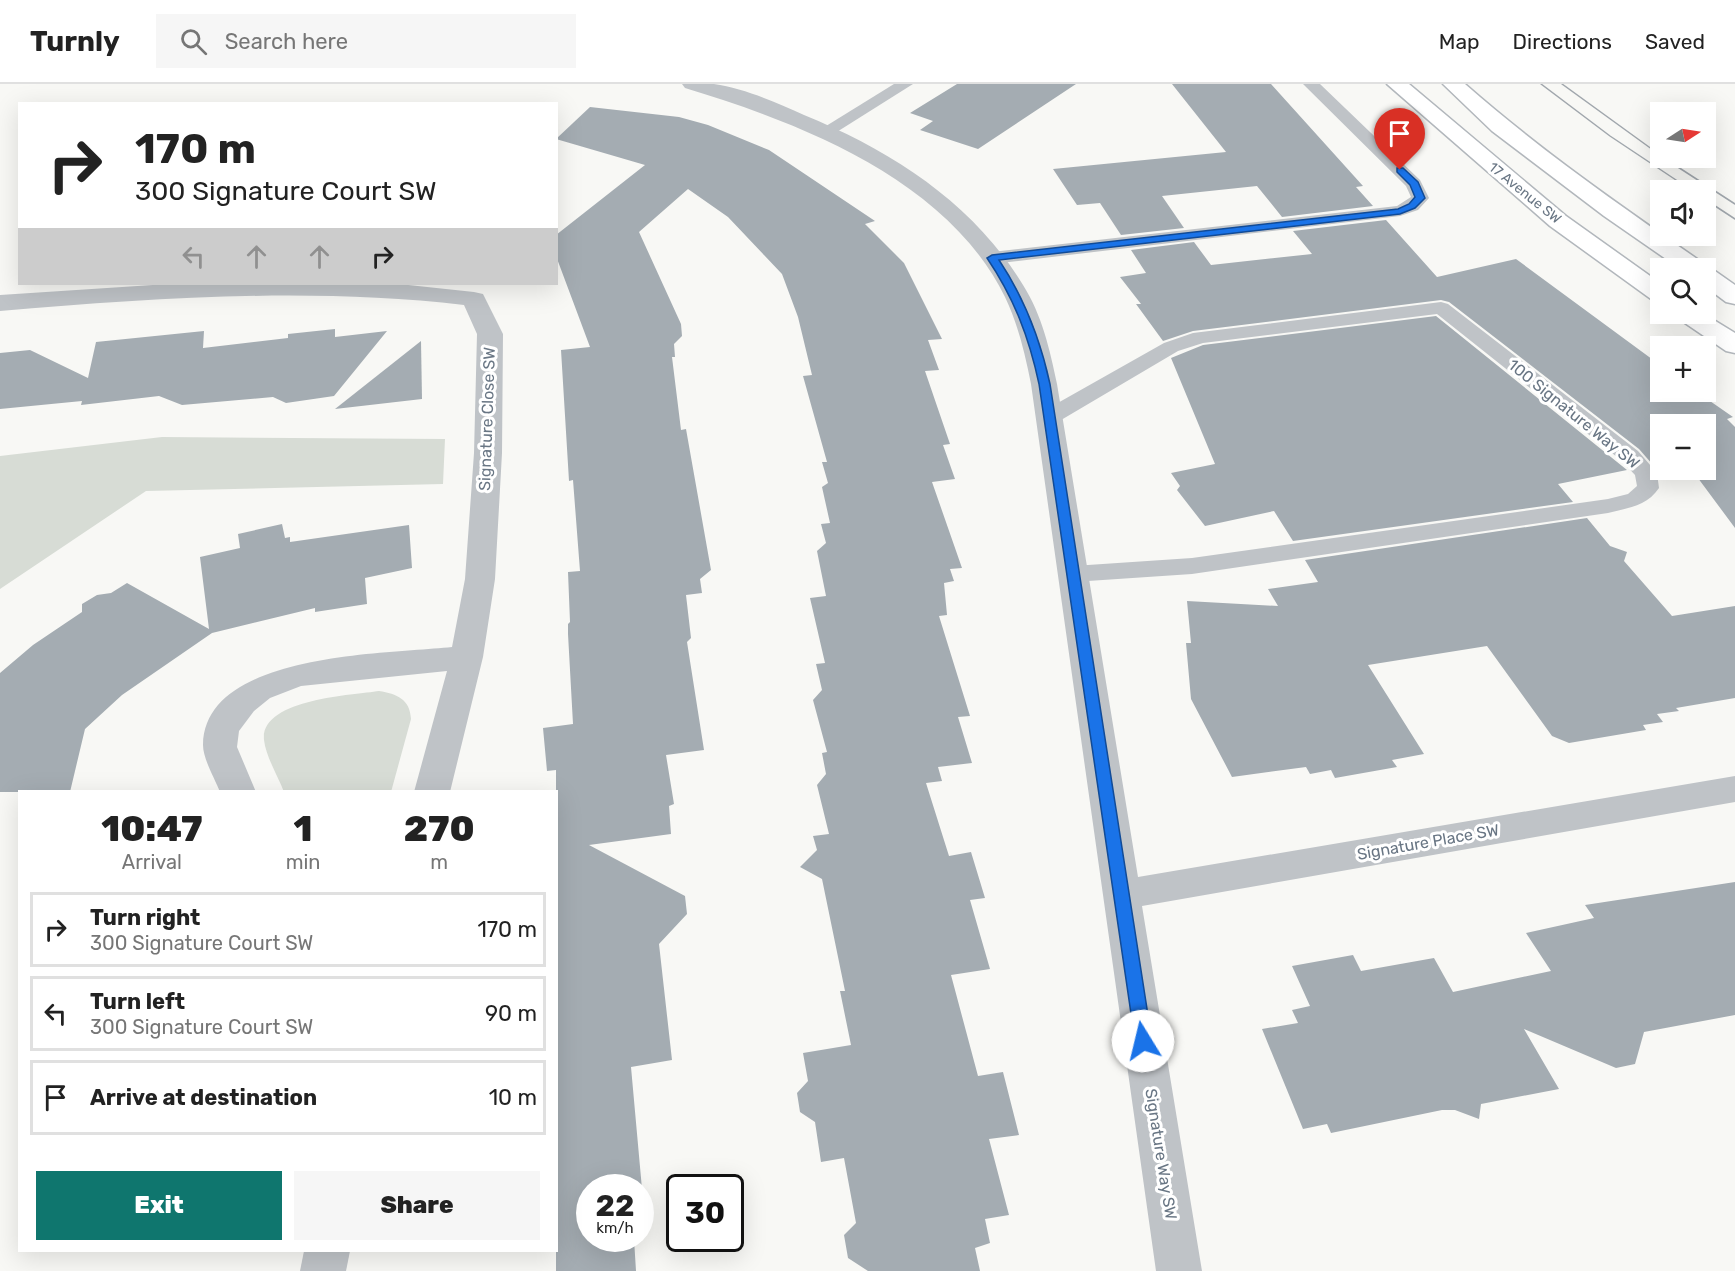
<!DOCTYPE html>
<meta charset="utf-8">
<style>
:root{--surface:#fff;--page:#f6f6f6;--text:#222;--muted:#767676;--line:#e0e0e0;--accent:#0f766e}
body{margin:0;font-family:Rubik,sans-serif;background:var(--page);color:var(--text);height:100vh;display:flex;flex-direction:column;font-size:22px;white-space:nowrap}
*{box-sizing:border-box;margin:0}
p{font-size:20px;color:var(--muted)}
.icon{flex:none;width:33px;height:33px;fill:none;stroke:currentColor;stroke-width:2;stroke-linecap:round;stroke-linejoin:round}
.map{position:relative;flex:1;overflow:hidden}
.panel{position:absolute;left:18px;top:706px;width:540px;height:462px;display:flex;flex-direction:column;background:var(--surface);border-radius:0px;box-shadow:0 6px 24px #0002}
.panel>*{flex:none}
.top-card{position:absolute;left:18px;top:18px;width:540px;height:183px;border-radius:0px;box-shadow:0 6px 24px #0002;background:#fff;color:var(--text);overflow:hidden}
.needle{width:39px;rotate:78deg}
.fabs{position:absolute;left:1650px;top:18px;display:grid;gap:12px}
.fabs a{display:grid;place-items:center;width:66px;height:66px;border-radius:0px;background:var(--surface);box-shadow:0 6px 24px #0002;font-size:30px}
.speed{position:absolute;left:576px;top:1090px;display:flex;gap:12px;font-size:30px;font-weight:700;text-align:center}
.speed>*{display:grid;place-content:center;width:78px;height:78px;border-radius:50%;background:var(--surface);box-shadow:0 6px 24px #0002;line-height:1}
.speed small{font-size:15px;font-weight:400}
.speed .limit{border:3px solid #111;border-radius:9px;background:#fff;color:#111}
.pin{position:absolute;display:grid;place-items:center;width:51px;height:51px;color:#fff;margin:-62px -26px;border-radius:50% 50% 50% 0;rotate:-45deg;box-shadow:0 0 6px #0007}
.pin .icon{rotate:45deg}
.me{position:absolute;width:66px;margin:-33px;rotate:351deg;stroke-linejoin:round;filter:drop-shadow(0 0 4px #0008)}
.turn{display:flex;align-items:center;gap:21px;height:126px;padding:0 18px;font-size:27px}
.turn .icon{width:78px;height:78px;stroke-width:2.5}
.turn b{display:block;font-size:42px;line-height:51px}
.lanes{display:flex;align-items:center;height:57px;padding:0 18px;background:#0003;justify-content:center;gap:30px;direction:ltr}
.lanes .off{opacity:.35}
.eta{display:flex;justify-content:space-evenly;align-items:center;height:102px;text-align:center}
.eta b{font-size:36px;font-weight:800;line-height:42px}
.cta{display:flex;gap:12px;margin-top:auto;padding:12px 18px}
.cta a{flex:1;height:69px;border-radius:0px;background:var(--accent);color:#fff;font-size:24px;font-weight:800;line-height:69px;text-align:center}
.cta a+a{background:var(--page);color:var(--text)}
ul{padding:0;list-style:none}
li{display:flex;align-items:center;gap:18px;height:75px;margin:0 12px 9px;padding:0 6px;border:3px solid var(--line);border-radius:0px}
li div{flex:1}
li b{display:block;font-size:22px}
li em{font-style:normal}
header{display:flex;align-items:center;gap:36px;box-sizing:border-box;height:84px;padding:0 30px;background:var(--surface);border-bottom:2px solid var(--line)}
header strong{font-size:28px}
nav{display:flex;gap:33px;margin-inline-start:auto;font-size:21px}
.search{width:420px;height:54px;background:var(--page);display:flex;align-items:center;gap:15px;box-sizing:border-box;padding:0 21px;border-radius:0px;color:var(--muted);font-size:22px}
.map>svg:first-child{display:block}
.green{fill:#d7dcd5}
.building{fill:#a4acb2}
.lines{fill:none;stroke-linecap:round;stroke-linejoin:round}
.secondary-casing{stroke:#b2b7bc;stroke-width:3}
.service{fill:#bfc3c7;fill-rule:evenodd}
.minor{fill:#bfc3c7;fill-rule:evenodd}
.secondary{fill:#fff;fill-rule:evenodd}
.tram{stroke:#a1a7ad;stroke-width:1.5}
.route{fill:#1a73e8;stroke:#114b97;stroke-width:1.5}
.labels{text-anchor:middle;dominant-baseline:central;stroke-width:6;stroke-linejoin:round;paint-order:stroke}
.far-street-label{font-size:14px;fill:#697684;stroke:#fff}
.street-label{font-size:16px;fill:#697684;stroke:#fff}
</style>
<header>
<strong>Turnly</strong>
<div class="search"><svg class="icon" aria-label="search" viewBox="0 0 24 24"><circle cx="10" cy="10" r="6"/><path d="M15 15l6 6"/></svg>Search here</div>
<nav><a>Map</a><a>Directions</a><a>Saved</a></nav>
</header>
<div class="map">
<svg width="1735" height="1187" viewBox="0 0 1735 1187">
<rect width="100%" height="100%" fill="#f8f8f5"/>
<g class="green">
<path d="M162,353l283,2 -2,45 -297,7 -146,98v-133z"/>
<path d="M379,607c18,3 31,8 32,28l-20,73h-107c-6,-16 -18,-35 -20,-52 -4,-41 89,-45 115,-49z"/>
</g>
<g class="building">
<path d="M957,0h119l-98,65 -58,-19 13,-9 -23,-8z"/>
<path d="M1172,0h99l92,102 -7,1 17,19 -91,11 -25,-31 -95,10 22,32 -63,7 -21,-32 -23,2 -24,-36 173,-17z"/>
<path d="M590,23l89,10 29,8 61,25 106,71 -10,3 39,39 38,76 -14,1 11,30 -14,1 25,73 -7,1 12,34 -23,3 30,86 -12,1 4,12 -10,2 3,32 -8,1 31,100 -12,1 14,46 -34,4 4,14 -16,2 23,73 22,-4 14,46 -15,2 20,69 -39,6 27,101 25,-4 16,63 -30,4 20,76 -24,4 5,24 -15,5 5,23h-112l-20,-13 -4,-23 12,-12 -12,-65 -23,4 -6,-40 -15,-10 -3,-19 11,-12 -5,-28 48,-8 -11,-54h5l-23,-112 -22,-12 17,-17 -4,-14 16,-2 -12,-49 9,-11 -4,-21 5,-1 -14,-52 9,-10 -6,-26 9,-1 -15,-65 16,-2 -9,-45 9,-8 -5,-19 9,-1 -8,-36 6,-4 -6,-21h5l-24,-86 9,-1 -14,-58 -16,-43 -54,-57 -40,-28 -49,43 42,92 1,12 -8,8 1,13h-3l9,73 5,-1 25,141 -11,9 2,14 -16,2 5,43 -4,4 17,108 -38,5 8,49 -5,2 2,28 -82,11 96,51 2,18 -28,30 13,116 -41,7 11,122 -52,-1v51h44l2,32h-80v-501l-9,1 -4,-43 30,-4 -5,-90v-10l2,-2 -2,-50 12,-1 -7,-91 -4,1 -8,-131 29,-3 -34,-91v-21l89,-70 -89,-26z"/>
<path d="M1386,136l51,57 79,-18 144,106v27h37l36,25 -6,2 8,8v101l-43,-58h14v-46h-46v39l-7,2 -14,-16 -190,-147 -8,-2 -248,31 -30,10 -27,-37h5l-21,-27 26,-4 -15,-23 63,-8 17,23 101,-11 -19,-23z"/>
<path d="M1436,232l191,154 -69,14 15,18 -280,39 -19,-30 -69,15 -28,-36 3,-4 -9,-13 44,-9 -44,-106 32,-13z"/>
<path d="M335,245v8l52,-6 -53,65 -48,7 -13,-6 -91,8 -23,-9 -78,9 1,-4 -82,8v-56l30,-3 58,28 8,-36 108,-11 -1,17 85,-10v-4z"/>
<path d="M421,257l1,58 -87,10z"/>
<path d="M1587,434l23,28 17,6 -3,9 48,55 63,-10v92l-59,10 3,3 -22,3 6,8 -20,3 3,5 -77,13 -17,-7 -65,-90 -119,19 56,89 -32,6 5,7 -62,11 -4,-8 -21,4 -4,-7 -74,10 -41,-78 -5,-56h5l-4,-42 91,5 -10,-17 50,-7 -13,-22z"/>
<path d="M282,440l3,14 5,-1v5l119,-17 3,43 -47,10 2,26 -52,8v-4l-103,25 -90,62 -37,34 -15,63h-70v-119l33,-28 49,-33v-8l15,-9 14,-2 16,-10 82,46 -9,-72 40,-9 -2,-14z"/>
<path d="M1735,798v133l-91,17 -9,32 -19,4 -92,-39 35,60 -78,15 -2,15 -24,-9h-13l-111,23 -4,-9 -24,5 -41,-100 36,-6 -6,-13 18,-4 -18,-40 61,-11 8,16 73,-13 19,34 98,-21 -25,-38 68,-15 -9,-13z"/>
</g>
<g class="lines">
<g class="secondary-casing">
<g id="secondary">
<path d="M1387,0h22l157,132 94,67v18l-9,-2 -101,-73z"/>
<path d="M1443,0h22c75,66 157,123 238,179l3,6 9,2 20,14v19l-9,-2 -20,-15v-19h-27l-75,-52 -112,-85z"/>
<path d="M1676,230h28l31,19v20l-9,-2 -47,-32z"/>
</g>
</g>
<g class="service">
<path d="M894,0h19l-81,51 -6,1 -8,-5z"/>
<path d="M1303,0h17l100,96 9,18 -11,12 -18,6 -408,48 -9,-6 9,-6 405,-46 14,-9 -5,-11z"/>
<path d="M1441,218l7,2 190,147 19,22 2,15c-12,18 -31,20 -51,25l-416,61 -119,8 -8,-2 -4,-6 4,-6 8,-2 119,-8 416,-59 20,-5 9,-8 -2,-11 -13,-14 -185,-147 -234,29 -25,8 -122,72h-16l-3,-5 3,-5 124,-70 29,-10z"/>
</g>
<g class="minor">
<path d="M682,0c10,0 21,0 32,0 30,4 63,19 90,31 88,36 169,88 219,170 19,30 27,65 34,99l81,493 597,-101v26l-593,104 60,365h-46l-125,-887c-6,-30 -13,-60 -26,-87 -57,-117 -204,-174 -320,-209z"/>
<path d="M168,200h231l75,8 9,2 20,40 -1,119 -7,126 -12,78 -33,135h-36l33,-121 -146,15 -31,12 -16,13 -15,20 -2,16 19,45h-36c-5,-13 -17,-33 -17,-47 1,-93 185,-91 249,-98l13,-68 9,-126 3,-119 -13,-29c-155,-18 -309,-7 -464,6v-16z"/>
<path d="M304,1167h46l-4,20h-46z"/>
</g>
<use href="#secondary" class="secondary"/>
<g class="tram">
<path d="M1541,0l69,52 81,54"/>
<path d="M1562,0l98,71"/>
<path d="M1664,74l71,46"/>
<path d="M1706,116l29,19"/>
</g>
</g>
<path class="route" d="M1397,84h6l15,14 7,16 -10,10 -15,6 -401,46c26,39 41,78 51,124l102,657 -3,5 -6,2 -6,-2 -2,-5 -96,-657c-10,-47 -25,-86 -52,-126l5,-3 406,-46 11,-5 6,-7 -5,-12 -13,-13z"/>
<g class="labels">
<g class="far-street-label">
<text transform="translate(1525 109) rotate(39)">17 Avenue SW</text>
</g>
<g class="street-label">
<text transform="translate(1574 330) rotate(39)">100 Signature Way SW</text>
<text transform="translate(487 335) rotate(-88)">Signature Close SW</text>
<text transform="translate(1428 758) rotate(-10)">Signature Place SW</text>
<text transform="translate(1161 1070) rotate(81)">Signature Way SW</text>
</g>
</g>
</svg>
<div class="fabs">
<a><svg class="needle" viewBox="-14 -14 28 28"><path d="M0-13l5 13h-10z" fill="#e53935"/><path d="M0 13l5-13h-10z" fill="#767676"/></svg></a>
<a><svg class="icon" aria-label="sound" viewBox="0 0 24 24"><path d="M4 9h4l5-4v14l-5-4H4zM17 9q2 3 0 6"/></svg></a>
<a><svg class="icon" aria-label="search" viewBox="0 0 24 24"><circle cx="10" cy="10" r="6"/><path d="M15 15l6 6"/></svg></a>
<a>+</a>
<a>−</a>
</div>
<div class="speed"><div>22<small>km/h</small></div><div class="limit">30</div></div>
<div class="pin" style="left:1400px;top:86px;background:#d93025"><svg class="icon" aria-label="arrive" viewBox="0 0 24 24"><path d="M6 21V4h12l-3 4 3 4H6"/></svg></div>
<svg class="me" style="left:1143px;top:957px" viewBox="-20 -20 40 40"><circle r="19" fill="#fff"/><path d="M0-13L10 11 0 6-10 11z" fill="#1a73e8"/></svg>
<div class="top-card">
<div class="turn"><svg class="icon" aria-label="right" viewBox="0 0 24 24"><path d="M7 20v-9h11M14 6l5 5-5 5"/></svg><div><b>170 m</b>300 Signature Court SW</div></div>
<div class="lanes"><svg class="icon off" aria-label="left" viewBox="0 0 24 24"><path d="M17 20v-9H6M10 6l-5 5 5 5"/></svg><svg class="icon off" aria-label="ahead" viewBox="0 0 24 24"><path d="M12 20V5M6 11l6-6 6 6"/></svg><svg class="icon off" aria-label="ahead" viewBox="0 0 24 24"><path d="M12 20V5M6 11l6-6 6 6"/></svg><svg class="icon" aria-label="right" viewBox="0 0 24 24"><path d="M7 20v-9h11M14 6l5 5-5 5"/></svg></div>
</div>
<section class="panel">
<div class="eta">
<div><b>10:47</b><p>Arrival</p></div>
<div><b>1</b><p>min</p></div>
<div><b>270</b><p>m</p></div>
</div>
<ul>
<li><svg class="icon" aria-label="right" viewBox="0 0 24 24"><path d="M7 20v-9h11M14 6l5 5-5 5"/></svg><div><b>Turn right</b><p>300 Signature Court SW</p></div><em>170 m</em></li>
<li><svg class="icon" aria-label="left" viewBox="0 0 24 24"><path d="M17 20v-9H6M10 6l-5 5 5 5"/></svg><div><b>Turn left</b><p>300 Signature Court SW</p></div><em>90 m</em></li>
<li><svg class="icon" aria-label="arrive" viewBox="0 0 24 24"><path d="M6 21V4h12l-3 4 3 4H6"/></svg><div><b>Arrive at destination</b></div><em>10 m</em></li>
</ul>
<div class="cta"><a>Exit</a><a>Share</a></div>
</section>
</div>
